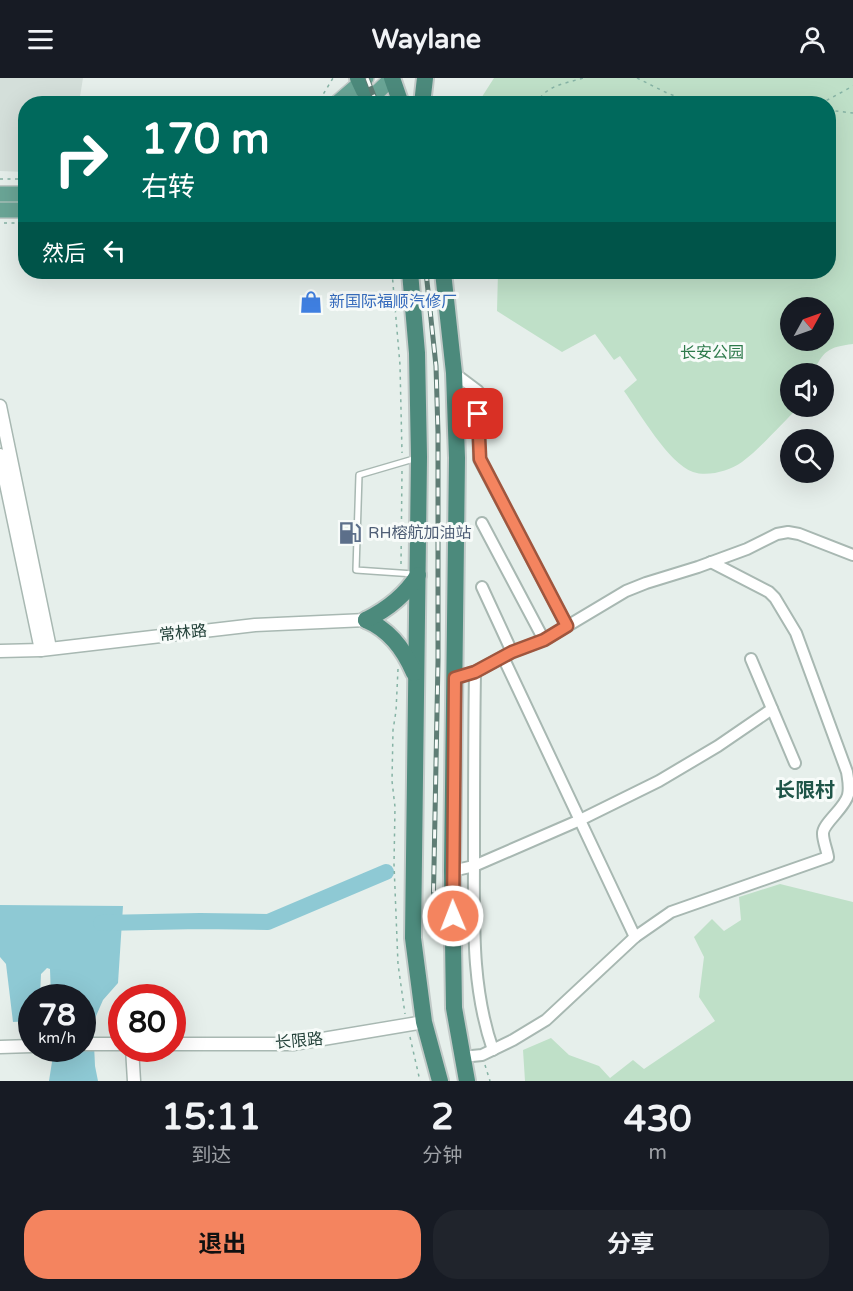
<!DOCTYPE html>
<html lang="zh">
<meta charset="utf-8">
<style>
:root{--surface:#171b24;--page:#20242c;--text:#f1f3f6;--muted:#9ea1a6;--accent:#f4845f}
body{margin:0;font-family:"Varela Round","Noto Sans SC",sans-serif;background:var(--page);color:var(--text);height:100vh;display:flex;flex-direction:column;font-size:22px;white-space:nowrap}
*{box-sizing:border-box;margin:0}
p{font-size:20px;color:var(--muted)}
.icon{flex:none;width:33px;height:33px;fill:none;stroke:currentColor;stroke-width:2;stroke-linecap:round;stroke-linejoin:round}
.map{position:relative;height:1003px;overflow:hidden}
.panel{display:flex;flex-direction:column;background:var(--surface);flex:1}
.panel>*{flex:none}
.guide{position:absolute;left:18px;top:18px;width:818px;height:183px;border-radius:24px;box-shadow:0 6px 24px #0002;background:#00695c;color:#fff;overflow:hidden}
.needle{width:39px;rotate:50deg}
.tools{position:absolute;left:780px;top:219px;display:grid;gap:12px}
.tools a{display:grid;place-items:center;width:54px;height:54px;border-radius:50%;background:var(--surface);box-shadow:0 6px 24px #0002;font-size:30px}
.speed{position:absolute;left:18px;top:906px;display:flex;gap:12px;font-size:30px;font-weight:700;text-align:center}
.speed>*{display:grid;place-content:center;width:78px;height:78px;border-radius:50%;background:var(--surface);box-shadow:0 6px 24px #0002;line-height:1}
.speed small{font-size:15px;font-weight:400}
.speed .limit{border:9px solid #d22;background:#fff;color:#111}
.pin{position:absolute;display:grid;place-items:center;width:51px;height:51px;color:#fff;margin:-26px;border-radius:12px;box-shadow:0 3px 9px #0006}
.me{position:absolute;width:66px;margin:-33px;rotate:359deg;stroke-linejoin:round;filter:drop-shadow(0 0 4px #0008)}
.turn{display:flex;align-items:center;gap:21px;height:126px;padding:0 24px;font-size:27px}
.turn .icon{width:78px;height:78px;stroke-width:2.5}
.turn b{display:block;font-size:42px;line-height:51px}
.then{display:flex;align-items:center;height:57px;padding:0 24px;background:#0003;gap:12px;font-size:22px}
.eta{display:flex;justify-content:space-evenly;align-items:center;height:102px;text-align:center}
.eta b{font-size:36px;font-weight:700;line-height:42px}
.cta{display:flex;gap:12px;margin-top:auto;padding:12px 24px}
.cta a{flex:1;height:69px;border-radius:24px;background:var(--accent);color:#111;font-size:24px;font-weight:700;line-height:69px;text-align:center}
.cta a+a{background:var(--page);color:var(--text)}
header{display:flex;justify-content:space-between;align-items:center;height:78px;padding:0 24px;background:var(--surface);font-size:27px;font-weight:700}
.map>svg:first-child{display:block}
.built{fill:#d4dfda}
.green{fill:#bfe0c8;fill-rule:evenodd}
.water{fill:#8ec9d4}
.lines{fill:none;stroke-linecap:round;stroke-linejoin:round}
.river{stroke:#8ec9d4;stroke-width:16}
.service-casing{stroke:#a8b8b2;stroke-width:8}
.minor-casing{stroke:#a8b8b2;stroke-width:14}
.tertiary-casing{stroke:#a8b8b2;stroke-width:15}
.primary-casing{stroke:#c2cac8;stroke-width:18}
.trunk-casing{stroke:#c2cac8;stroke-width:20}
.path{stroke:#86b3a5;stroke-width:1.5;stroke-dasharray:3 4.5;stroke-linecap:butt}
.service{stroke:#fff;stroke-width:5}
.minor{stroke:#fff;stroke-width:10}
.tertiary{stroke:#fff;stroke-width:12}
.primary{stroke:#6aa596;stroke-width:15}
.trunk{stroke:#4c8a7c;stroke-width:16}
.rail-casing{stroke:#5f7d75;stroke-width:5}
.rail{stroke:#f7fbf9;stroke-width:3;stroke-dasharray:9;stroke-linecap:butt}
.route-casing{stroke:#9f563e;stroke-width:15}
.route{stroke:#f4845f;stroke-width:10}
.labels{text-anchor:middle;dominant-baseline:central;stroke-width:6;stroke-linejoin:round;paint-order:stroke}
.shop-label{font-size:16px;fill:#366cbe;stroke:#f7fbf9;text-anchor:start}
.park-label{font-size:16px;fill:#2d7a4b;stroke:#f7fbf9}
.service-label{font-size:16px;fill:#4e5e75;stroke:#f7fbf9;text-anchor:start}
.street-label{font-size:16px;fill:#24423a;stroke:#f7fbf9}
.quarter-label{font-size:20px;font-weight:bold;fill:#1f5548;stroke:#f7fbf9}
</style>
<header><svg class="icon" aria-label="menu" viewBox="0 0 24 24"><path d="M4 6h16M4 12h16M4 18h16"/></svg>Waylane<svg class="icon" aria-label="person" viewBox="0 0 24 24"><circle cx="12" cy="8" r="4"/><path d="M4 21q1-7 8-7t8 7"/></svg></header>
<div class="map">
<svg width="853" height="1003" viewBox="0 0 853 1003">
<rect width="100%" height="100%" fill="#e6efeb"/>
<path class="built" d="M0,0h83l-4,25 -53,1 -1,68 -25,-1z"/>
<g class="green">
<path d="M494,0h359v266c-25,3 -30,7 -40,29l-23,1v32l9,1c-17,16 -39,42 -57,55 -13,9 -34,15 -49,10 -24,-8 -54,-60 -69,-81l13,-11 -17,-24 -6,4 -19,-26 -33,18 -65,-41 1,-39h330v-168l-350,-1zM790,230h34v32h-34z"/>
<path d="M780,806l73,18v179h-328l-2,-31 28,-12 18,17 30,11 11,12 23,-18 11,9 71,-48 -16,-24 5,-40 -10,-20 18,-18 12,12 17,-11 -2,-23z"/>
</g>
<path class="water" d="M0,827l123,1 -5,77 -15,17 -10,23 2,43 3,15h-49l5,-32 28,-1v-50l-31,-1 -1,-28 -3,-1 -6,6 -1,23 -8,1 -1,23 -18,1 -7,-58 -6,-7z"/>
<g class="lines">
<path class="river" d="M101,845l99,-2 68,1 118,-50"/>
<g class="service-casing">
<path id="service" d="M414,496l-58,-4 3,-95 58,-17"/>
</g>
<g class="minor-casing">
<g id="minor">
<path d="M454,295l24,18 1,68 88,167"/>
<path d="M482,445l62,117"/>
<path d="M482,509l30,65"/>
<path d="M503,579l132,280"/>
<path d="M751,581l44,104"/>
<path d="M475,594c-1,61 -1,122 -1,183 0,66 -3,132 19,195"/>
<path d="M455,600l20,-6 37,-20 32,-12 82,-49 20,-8 52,-16 49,-18 30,-15 11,-2 11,2 54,21"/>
<path d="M452,793l22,-5 106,-46 79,-39 59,-35 54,-37"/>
<path d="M462,979l20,-2 31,-15 33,-20 89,-83 36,-25 157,-55c-1,-7 -5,-16 -5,-23 -1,-10 22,-26 25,-39 2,-8 0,-16 -1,-23l-51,-139 -21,-35 -6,-6 -58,-30"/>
</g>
</g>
<g class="tertiary-casing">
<g id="tertiary">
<path d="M0,328l50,242"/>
<path d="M0,377l41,195"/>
<path d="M0,573l41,-1 214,-25 111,-5"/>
<path d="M82,966h40"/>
<path d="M172,966h121l131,-22"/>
<path d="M0,969l32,-1"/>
<path d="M132,970l2,33"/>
</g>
</g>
<g class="primary-casing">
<g id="primary">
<path d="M336,26l30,-26"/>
<path d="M365,26l27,-26"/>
<path d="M0,116h26"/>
<path d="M0,132h26"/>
</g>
</g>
<g class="trunk-casing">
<g id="trunk">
<path d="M358,0l12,26"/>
<path d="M392,0l9,26"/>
<path d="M422,26l3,-26"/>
<path d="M410,194l7,81 2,104 -6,481 11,84 16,59"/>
<path d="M443,194l11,101 3,85 -5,413 2,137 13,73"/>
<path d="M366,542c24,10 38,29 48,53"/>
<path d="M366,542c22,-11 39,-24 52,-45"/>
</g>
</g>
<g class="path">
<path d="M637,0l30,15 29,11"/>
<path d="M313,26l8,-6 12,-20"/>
<path d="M536,26c10,-19 28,-20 47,-26"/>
<path d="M714,26l1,-2 39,-1 28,-4 17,7"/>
<path d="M820,26l33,-18"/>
<path d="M828,32l25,3"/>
<path d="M0,101h26"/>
<path d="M4,145h22"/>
<path d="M392,194l8,93 2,88"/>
<path d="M401,486l1,-94"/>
<path d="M398,591l-2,42 -3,19 -1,51 3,26 -1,57 4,100 7,50"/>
<path d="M410,959l10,44"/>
<path d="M485,987l5,16"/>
</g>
<use href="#service" class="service"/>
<use href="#minor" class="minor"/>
<use href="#tertiary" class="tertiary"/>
<use href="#primary" class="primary"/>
<use href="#trunk" class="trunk"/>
<g class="rail-casing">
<g id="rail">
<path d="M367,0l10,26"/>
<path d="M426,194l10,94 2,67v228l-5,257"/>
</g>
</g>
<use href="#rail" class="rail"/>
</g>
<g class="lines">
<g class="route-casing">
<path id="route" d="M453,838l2,-238 20,-6 37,-20 32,-12 23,-14 -87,-167 -2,-45"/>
</g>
<use href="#route" class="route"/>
</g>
<defs>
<g id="shop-bare" transform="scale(1.8)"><path d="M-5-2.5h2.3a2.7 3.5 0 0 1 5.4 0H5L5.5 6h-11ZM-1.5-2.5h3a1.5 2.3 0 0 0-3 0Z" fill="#3f7fe0" stroke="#f7fbf9" stroke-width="2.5" paint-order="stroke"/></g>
<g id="fuel-bare" transform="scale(1.8)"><path d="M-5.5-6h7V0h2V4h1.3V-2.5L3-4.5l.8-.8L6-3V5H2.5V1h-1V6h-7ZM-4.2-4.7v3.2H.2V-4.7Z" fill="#5c6f8a" stroke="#f7fbf9" stroke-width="2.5" paint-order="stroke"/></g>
</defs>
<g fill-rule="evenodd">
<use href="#shop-bare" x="311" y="224"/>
<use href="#fuel-bare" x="350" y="455"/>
</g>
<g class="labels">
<g class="shop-label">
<text x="329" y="224">新国际福顺汽修厂</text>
</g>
<g class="park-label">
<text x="712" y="275">长安公园</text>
</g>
<g class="service-label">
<text x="368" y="455">RH榕航加油站</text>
</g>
<g class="street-label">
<text transform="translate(183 555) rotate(-6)">常林路</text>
<text transform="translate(299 963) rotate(-5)">长限路</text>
</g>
<g class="quarter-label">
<text x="805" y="713">长限村</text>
</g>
</g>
</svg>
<div class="tools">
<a><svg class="needle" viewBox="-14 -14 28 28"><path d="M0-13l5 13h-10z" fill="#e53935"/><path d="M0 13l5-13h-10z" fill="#9ea1a6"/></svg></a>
<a><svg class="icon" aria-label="sound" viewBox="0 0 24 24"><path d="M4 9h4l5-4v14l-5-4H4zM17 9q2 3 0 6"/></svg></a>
<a><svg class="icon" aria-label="search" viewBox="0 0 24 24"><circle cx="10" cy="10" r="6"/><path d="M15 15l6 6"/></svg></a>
</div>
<div class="speed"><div>78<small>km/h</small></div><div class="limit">80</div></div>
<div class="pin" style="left:478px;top:336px;background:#d93025"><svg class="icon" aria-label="arrive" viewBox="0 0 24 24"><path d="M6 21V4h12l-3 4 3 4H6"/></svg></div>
<svg class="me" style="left:453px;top:838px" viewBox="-20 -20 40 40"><circle r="17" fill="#f4845f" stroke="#fff" stroke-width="3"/><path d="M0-11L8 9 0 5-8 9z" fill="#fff"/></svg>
<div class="guide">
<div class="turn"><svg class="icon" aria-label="right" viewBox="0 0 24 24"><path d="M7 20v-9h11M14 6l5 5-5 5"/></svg><div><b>170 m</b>右转</div></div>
<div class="then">然后<svg class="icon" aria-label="left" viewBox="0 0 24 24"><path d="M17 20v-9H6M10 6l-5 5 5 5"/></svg></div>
</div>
</div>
<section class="panel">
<div class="eta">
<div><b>15:11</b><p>到达</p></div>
<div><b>2</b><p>分钟</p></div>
<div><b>430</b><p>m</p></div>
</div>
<div class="cta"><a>退出</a><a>分享</a></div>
</section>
